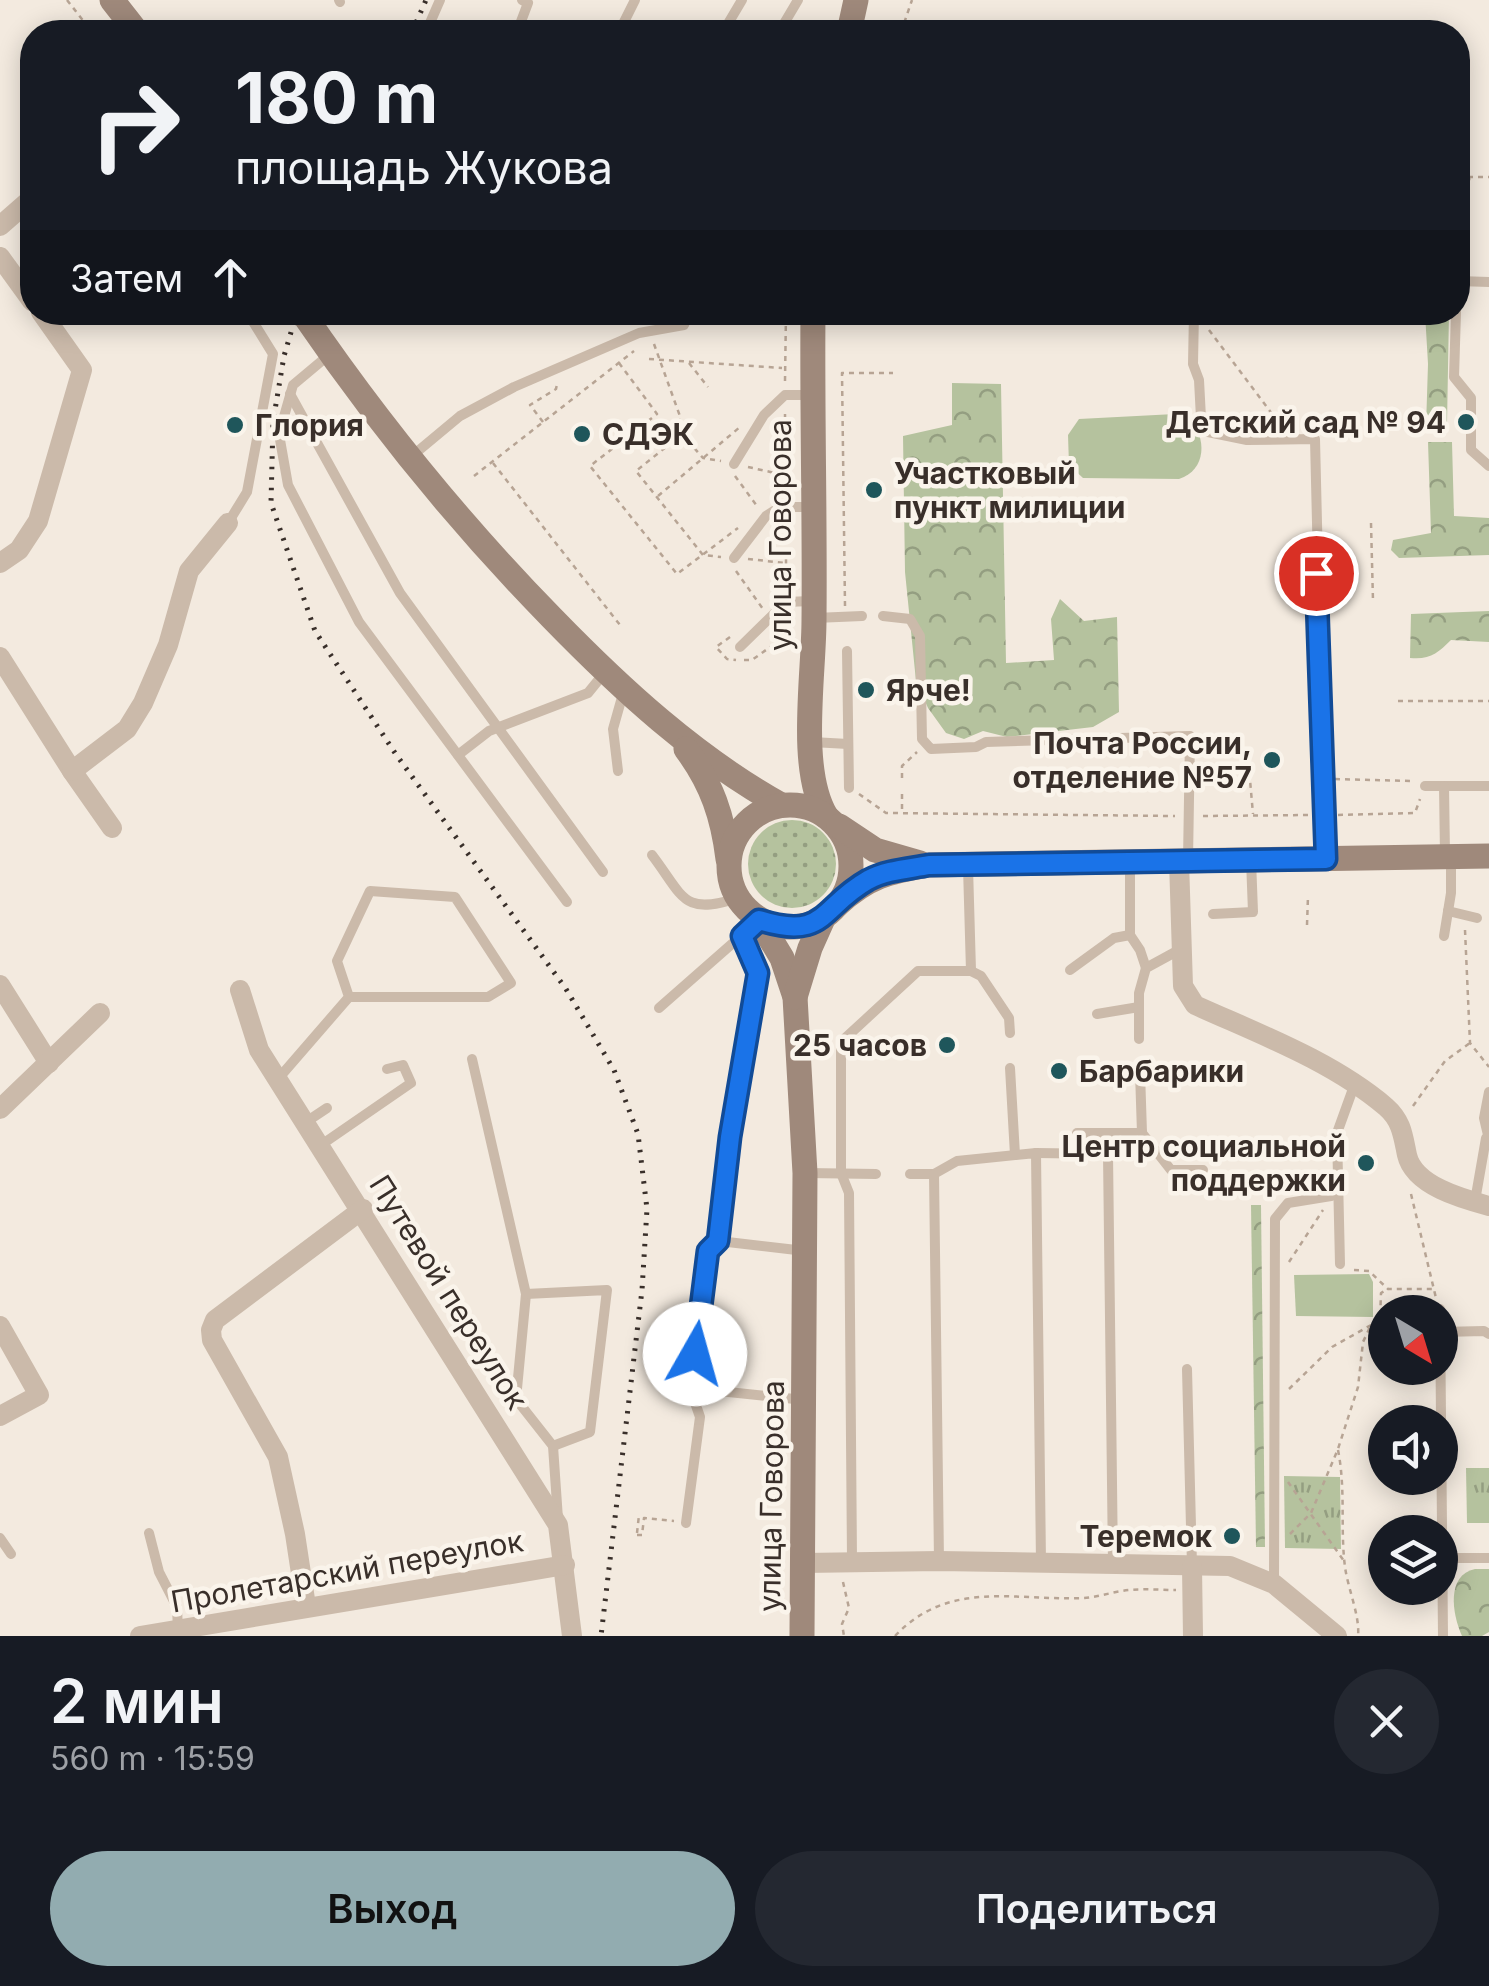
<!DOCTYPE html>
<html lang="ru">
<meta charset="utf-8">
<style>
:root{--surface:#171b24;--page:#242831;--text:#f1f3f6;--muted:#9ea1a6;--accent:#92acb0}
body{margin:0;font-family:Inter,sans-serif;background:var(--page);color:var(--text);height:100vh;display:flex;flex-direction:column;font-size:38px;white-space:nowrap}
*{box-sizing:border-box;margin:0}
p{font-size:32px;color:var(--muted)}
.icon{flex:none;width:55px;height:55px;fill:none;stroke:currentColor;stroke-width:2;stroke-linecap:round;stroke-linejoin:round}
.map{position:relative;height:1636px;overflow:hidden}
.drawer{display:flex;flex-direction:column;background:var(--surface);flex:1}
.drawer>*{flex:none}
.top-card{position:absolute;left:20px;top:20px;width:1450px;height:305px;border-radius:40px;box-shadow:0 5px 25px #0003;background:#171b24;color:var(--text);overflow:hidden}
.needle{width:65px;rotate:142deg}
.buttons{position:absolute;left:1368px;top:1295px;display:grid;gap:20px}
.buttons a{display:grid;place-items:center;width:90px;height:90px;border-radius:50%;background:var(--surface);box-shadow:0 5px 25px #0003;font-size:50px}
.pin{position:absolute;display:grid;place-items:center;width:85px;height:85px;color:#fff;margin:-42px;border:5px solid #fff;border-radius:50%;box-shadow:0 2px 10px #0007}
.me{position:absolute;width:110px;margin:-55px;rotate:7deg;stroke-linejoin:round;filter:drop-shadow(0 0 8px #0008)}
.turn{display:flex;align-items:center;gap:35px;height:210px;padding:0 50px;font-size:45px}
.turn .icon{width:130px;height:130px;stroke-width:2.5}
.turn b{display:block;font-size:70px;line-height:85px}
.then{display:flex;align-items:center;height:95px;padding:0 50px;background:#0003;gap:20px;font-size:38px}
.round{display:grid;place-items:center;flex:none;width:105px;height:105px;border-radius:52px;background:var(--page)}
.summary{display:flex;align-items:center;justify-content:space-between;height:170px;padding:0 50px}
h1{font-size:60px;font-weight:600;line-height:75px}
.action{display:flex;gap:20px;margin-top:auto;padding:20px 50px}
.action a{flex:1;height:115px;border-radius:60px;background:var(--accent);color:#111;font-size:40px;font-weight:600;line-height:115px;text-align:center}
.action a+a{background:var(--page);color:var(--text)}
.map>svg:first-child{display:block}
.grass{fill:url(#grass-dots)}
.forest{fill:url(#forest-crowns)}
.park{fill:url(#park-tufts)}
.pitch{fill:#b5c29e}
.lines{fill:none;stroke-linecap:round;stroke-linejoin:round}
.path{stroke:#b7a494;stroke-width:2.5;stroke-dasharray:5 5;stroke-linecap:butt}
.lane{stroke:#cbbaaa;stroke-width:10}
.street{stroke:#cbbaaa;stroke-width:20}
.secondary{stroke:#9f897b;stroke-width:25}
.rail{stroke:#392f2a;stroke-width:5;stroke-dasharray:2.5 8;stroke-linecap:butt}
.route-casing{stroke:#114b97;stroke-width:25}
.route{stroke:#1a73e8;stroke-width:18}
.poi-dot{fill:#1f565b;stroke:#faf4eb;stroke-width:4}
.labels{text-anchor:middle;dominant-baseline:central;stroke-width:9;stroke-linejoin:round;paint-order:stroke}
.poi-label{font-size:30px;font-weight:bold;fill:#392f2a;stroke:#faf4eb;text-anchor:end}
.street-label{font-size:30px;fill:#392f2a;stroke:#faf4eb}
</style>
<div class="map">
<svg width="1489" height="1636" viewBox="0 0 1489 1636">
<defs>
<pattern id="grass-dots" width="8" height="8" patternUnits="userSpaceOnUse" patternTransform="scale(2.5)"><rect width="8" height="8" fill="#b5c29e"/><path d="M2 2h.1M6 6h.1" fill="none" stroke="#949e81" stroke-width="1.8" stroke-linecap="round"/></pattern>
<pattern id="forest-crowns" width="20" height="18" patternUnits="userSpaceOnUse" patternTransform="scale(2.5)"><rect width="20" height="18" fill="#b5c29e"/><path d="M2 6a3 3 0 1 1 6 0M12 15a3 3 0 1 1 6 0" fill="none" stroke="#949e81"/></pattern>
<pattern id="park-tufts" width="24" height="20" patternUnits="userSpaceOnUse" patternTransform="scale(2.5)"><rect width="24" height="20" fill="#b5c29e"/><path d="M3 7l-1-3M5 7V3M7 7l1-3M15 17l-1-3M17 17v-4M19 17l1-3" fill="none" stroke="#949e81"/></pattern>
</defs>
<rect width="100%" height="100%" fill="#f3eadf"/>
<circle class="grass" cx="792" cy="864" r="44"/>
<g class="forest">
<path d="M1425,313h24l-2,111 -21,3 2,-63z"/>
<path d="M952,383l49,1 5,279 48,-3 -3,-41 9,-20 24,22 33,-4 2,95 -26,15 -86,10 -24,-6 -19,8 -18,-6 -18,-25 -12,-27 -11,-109 -2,-136 49,-11z"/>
<path d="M1428,442h24l2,74 35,2v37l-90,3 -8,-8 2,-10 38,-7z"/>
<path d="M1489,611v31l-38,-2c-13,13 -21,20 -41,18l1,-44z"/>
<path d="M1251,1205h10l4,342h-9z"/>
<path d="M1475,1569h14v63l-7,4h-20c-10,-22 -16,-61 13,-67z"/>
</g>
<g class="park">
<path d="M1466,1468h23v55h-22z"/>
<path d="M1284,1476l56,1 1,72 -56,-1z"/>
</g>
<g class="pitch">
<path d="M1175,414l14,4c18,19 18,52 -10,61l-96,-1 -14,-13 -1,-30 11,-16z"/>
<path d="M1369,1274l4,8v35l-77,-1 -2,-41z"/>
</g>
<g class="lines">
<g class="path">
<path d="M67,0l25,32"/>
<path d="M901,32l11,-32"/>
<path d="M1458,177h31"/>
<path d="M1458,188l11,-10"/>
<path d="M1458,211l12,-34"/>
<path d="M1209,330l73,97"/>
<path d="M654,344l27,75 -7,6 29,33 18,3"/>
<path d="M649,359l133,9"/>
<path d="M619,363l38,51 -67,52 87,108 61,-46"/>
<path d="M689,363l19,24"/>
<path d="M785,381l1,-69"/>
<path d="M785,414l1,82"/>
<path d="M543,422l-13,-17 26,-16 1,-5"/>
<path d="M681,435l-45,36 67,84 18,2"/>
<path d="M493,463l127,162"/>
<path d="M748,467l36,8"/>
<path d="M474,476l160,-125"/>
<path d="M735,476l22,30"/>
<path d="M658,496l82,-69"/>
<path d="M786,519v72"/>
<path d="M1371,523l2,78"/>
<path d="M748,559l37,4"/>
<path d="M736,571l27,38"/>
<path d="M845,606l-3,-233h51"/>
<path d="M730,637l-14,10 11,12 9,1"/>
<path d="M744,660h8l35,-25v-16"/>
<path d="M1398,701h91"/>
<path d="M902,778v-12l15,-14"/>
<path d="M1335,779l76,2"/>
<path d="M1203,781l47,-1 3,34"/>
<path d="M859,794l27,19 289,3"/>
<path d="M902,794v19"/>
<path d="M1338,815l77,-2 5,-14"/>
<path d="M1203,816l107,-1"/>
<path d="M1307,925l1,-29"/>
<path d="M1465,930l5,113 19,24"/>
<path d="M1413,1106l32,-45 25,-18"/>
<path d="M1411,1194l25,104"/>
<path d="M1289,1262l34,-52"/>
<path d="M1354,1270l15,1 19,18h44"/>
<path d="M1289,1389l43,-42 48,-27 1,-27 7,-4"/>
<path d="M1338,1450c8,40 2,78 7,117 3,22 15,49 13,69"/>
<path d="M1288,1482l56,79"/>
<path d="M637,1533l2,-18"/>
<path d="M1290,1534l21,-21 27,-64 20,-62 5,-45 8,-17"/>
<path d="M637,1535h5l2,-17 30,3"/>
<path d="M843,1582l6,26 -7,16 2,12"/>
<path d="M895,1636c54,-57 119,-35 189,-38 13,-1 25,-5 38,-7 17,-3 36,-1 54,-1"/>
</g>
<g class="lane">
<path d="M339,0l1,2"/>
<path d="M426,32l14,-32"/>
<path d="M517,32l11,-29 -6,-3"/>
<path d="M619,32l16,-32"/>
<path d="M723,32l19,-32"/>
<path d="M779,32l19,-32"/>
<path d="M1458,281l31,1"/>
<path d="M1194,312l-1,52 6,16 2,38 7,14 39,8 68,-1 10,419"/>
<path d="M1456,312l-2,65 17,21v52l18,16"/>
<path d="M330,354l-37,31 -14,49 9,51 71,137 208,280"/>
<path d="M290,394l110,199 203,279"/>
<path d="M412,456l48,-40 54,-29 125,-54 45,-8 5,-13"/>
<path d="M734,464l30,-49 21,-20h27"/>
<path d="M228,523l19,-31 26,-138 -26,-42"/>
<path d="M734,558l32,-42 14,-9h33"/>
<path d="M883,616l27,3 10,17 2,103 9,10 45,-2 10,-5 204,-6 -2,125"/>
<path d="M815,618l47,-2"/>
<path d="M740,647l46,-45 25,-1"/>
<path d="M847,651l2,137"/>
<path d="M812,742l36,2"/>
<path d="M458,755l31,-24 99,-38 17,-21"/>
<path d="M618,771l-5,-42 11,-39"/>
<path d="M1425,786h64"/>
<path d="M1444,786l1,69"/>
<path d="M652,855c32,42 30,61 86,43"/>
<path d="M1130,863v72l10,15 6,18"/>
<path d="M968,867l3,104"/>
<path d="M1448,911l29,7"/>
<path d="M1213,914l40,-2 -2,-52"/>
<path d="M1444,936l7,-43v-35"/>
<path d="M1070,970l44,-32 16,-3"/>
<path d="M659,1008l99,-87"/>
<path d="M1097,1014l42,-7"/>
<path d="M1139,1039v-46l7,-25 33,-18"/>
<path d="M472,1059l54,235 -10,105 37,47 5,73"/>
<path d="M1010,1068l5,87"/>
<path d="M1140,1072l2,61 29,37h32"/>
<path d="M278,1079l71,-82h139l23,-14 -56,-86 -85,-6 -33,70 12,36"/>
<path d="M1489,1092l-5,26 5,21"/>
<path d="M306,1122l21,-14"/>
<path d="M1077,1133h65"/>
<path d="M321,1145l90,-62 -8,-18 -16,4"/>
<path d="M1036,1153l72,1 5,411"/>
<path d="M807,1173l69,1"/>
<path d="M910,1174h24"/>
<path d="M1475,1201l11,-63"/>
<path d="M719,1241l11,-104 27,-164 -15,-37"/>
<path d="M1340,1264l-3,-131 17,-47"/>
<path d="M526,1294l81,-4 -17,142 -37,14"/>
<path d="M1440,1309l3,327"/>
<path d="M1442,1332l42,-1 5,3"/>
<path d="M1187,1369l5,197"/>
<path d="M690,1388l114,12"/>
<path d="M686,1523l14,-106 -10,-29 18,-137 11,-10 86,10"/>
<path d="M149,1533l10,39 18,35 1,24"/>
<path d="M0,1538l11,16"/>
<path d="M1443,1558h46"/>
<path d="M852,1560l-3,-367 -8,-20v-131l77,-71h53l10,5 28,42 1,15"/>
<path d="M939,1561l-5,-387 23,-13 79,-8 5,410"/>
<path d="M1274,1584l1,-365 13,-16 43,-7 5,-4"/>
</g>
<g class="street">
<path d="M0,226l32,-28"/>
<path d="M0,257l32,44"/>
<path d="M0,563l19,-13 19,-29 44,-151 -41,-58"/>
<path d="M0,657l72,114 40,57"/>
<path d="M72,771l55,-42 16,-26 25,-58 21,-74 39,-48"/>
<path d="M1179,861l4,125 12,19c64,29 137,56 191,102 16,14 17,29 21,48 7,31 56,44 82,51"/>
<path d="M0,985l49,78"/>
<path d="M240,990l19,60 299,475 14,111"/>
<path d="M0,1109l100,-96"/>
<path d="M0,1326l39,69 -39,21"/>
<path d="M804,1563l135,-2 291,5 44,18 63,52"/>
<path d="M1192,1567l1,69"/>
<path d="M306,1606l-11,-72 -17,-77 -66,-117 -1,-10 4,-10 148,-111"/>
<path d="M140,1636l425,-71"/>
</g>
<g class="secondary">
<path d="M112,0l25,32"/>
<path d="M849,32l7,-32"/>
<path d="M302,312c75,110 157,211 250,306 69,71 143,139 229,187"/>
<path d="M813,312c-1,103 2,205 1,308 0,55 -16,149 12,196"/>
<path d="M686,749c26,35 37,68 42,110"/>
<circle cx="790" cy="866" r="61"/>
<path d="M839,826l36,24 45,13"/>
<path d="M837,905c32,-29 51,-33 92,-40l560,-9"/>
<path d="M759,920l23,38 13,39 10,176 -3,463"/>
<path d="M795,997l15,-49 13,-29"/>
</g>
<g class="rail">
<path d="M412,32l14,-32"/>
<path d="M297,312l-13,44 -11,66 -2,81 44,128 80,122 171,236 48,81 24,64 9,75 -5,81 -41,346"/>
</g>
</g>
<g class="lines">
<g class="route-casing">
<path id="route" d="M695,1354l13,-103 10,-10 12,-104 28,-164 -16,-37 17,-16c67,21 61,-13 109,-40 19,-10 40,-11 61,-15l397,-6 -10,-286"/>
</g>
<use href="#route" class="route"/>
</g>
<g class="poi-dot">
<circle cx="1466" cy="422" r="10"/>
<circle cx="235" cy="425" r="10"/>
<circle cx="582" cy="434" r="10"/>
<circle cx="874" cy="490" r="10"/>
<circle cx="866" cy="690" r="10"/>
<circle cx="1272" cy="760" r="10"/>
<circle cx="947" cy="1045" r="10"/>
<circle cx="1059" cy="1071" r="10"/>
<circle cx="1366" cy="1163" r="10"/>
<circle cx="1232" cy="1536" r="10"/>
</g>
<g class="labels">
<g class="poi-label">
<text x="1446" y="422">Детский сад № 94</text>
<text x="255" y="425" text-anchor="start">Глория</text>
<text x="602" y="434" text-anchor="start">СДЭК</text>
<text x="894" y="473" text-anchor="start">Участковый<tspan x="894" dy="34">пункт милиции</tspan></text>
<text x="886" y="690" text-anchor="start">Ярче!</text>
<text x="1252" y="743">Почта России,<tspan x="1252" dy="34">отделение №57</tspan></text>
<text x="927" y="1045">25 часов</text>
<text x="1079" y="1071" text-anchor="start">Барбарики</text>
<text x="1346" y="1146">Центр социальной<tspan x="1346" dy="34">поддержки</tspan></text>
<text x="1212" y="1536">Теремок</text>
</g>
<g class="street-label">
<text transform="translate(780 535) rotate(-90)">улица Говорова</text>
<text transform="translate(449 1292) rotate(58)">Путевой переулок</text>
<text transform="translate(771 1496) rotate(-89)">улица Говорова</text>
<text transform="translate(347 1571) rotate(-10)">Пролетарский переулок</text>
</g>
</g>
</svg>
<div class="buttons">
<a><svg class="needle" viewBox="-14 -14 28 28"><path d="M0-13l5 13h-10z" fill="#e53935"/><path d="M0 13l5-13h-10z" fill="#9ea1a6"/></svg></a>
<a><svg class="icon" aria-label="sound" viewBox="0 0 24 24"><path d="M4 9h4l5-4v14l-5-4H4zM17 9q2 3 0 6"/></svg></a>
<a><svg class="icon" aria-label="layers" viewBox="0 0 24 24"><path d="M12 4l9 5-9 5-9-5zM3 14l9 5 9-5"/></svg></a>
</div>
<div class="pin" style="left:1316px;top:573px;background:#d93025"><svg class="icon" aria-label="arrive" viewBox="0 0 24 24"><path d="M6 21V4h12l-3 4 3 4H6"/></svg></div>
<svg class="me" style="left:695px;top:1354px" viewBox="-20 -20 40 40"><circle r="19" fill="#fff"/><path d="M0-13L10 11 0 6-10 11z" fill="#1a73e8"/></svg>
<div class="top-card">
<div class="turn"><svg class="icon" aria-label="right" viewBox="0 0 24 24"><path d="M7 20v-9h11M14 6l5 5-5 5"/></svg><div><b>180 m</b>площадь Жукова</div></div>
<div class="then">Затем<svg class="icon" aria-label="ahead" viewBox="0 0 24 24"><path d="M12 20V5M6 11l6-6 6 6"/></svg></div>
</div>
</div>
<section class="drawer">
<div class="summary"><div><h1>2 мин</h1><p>560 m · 15:59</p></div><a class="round"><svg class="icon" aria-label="close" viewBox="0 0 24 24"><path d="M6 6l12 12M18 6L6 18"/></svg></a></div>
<div class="action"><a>Выход</a><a>Поделиться</a></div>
</section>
